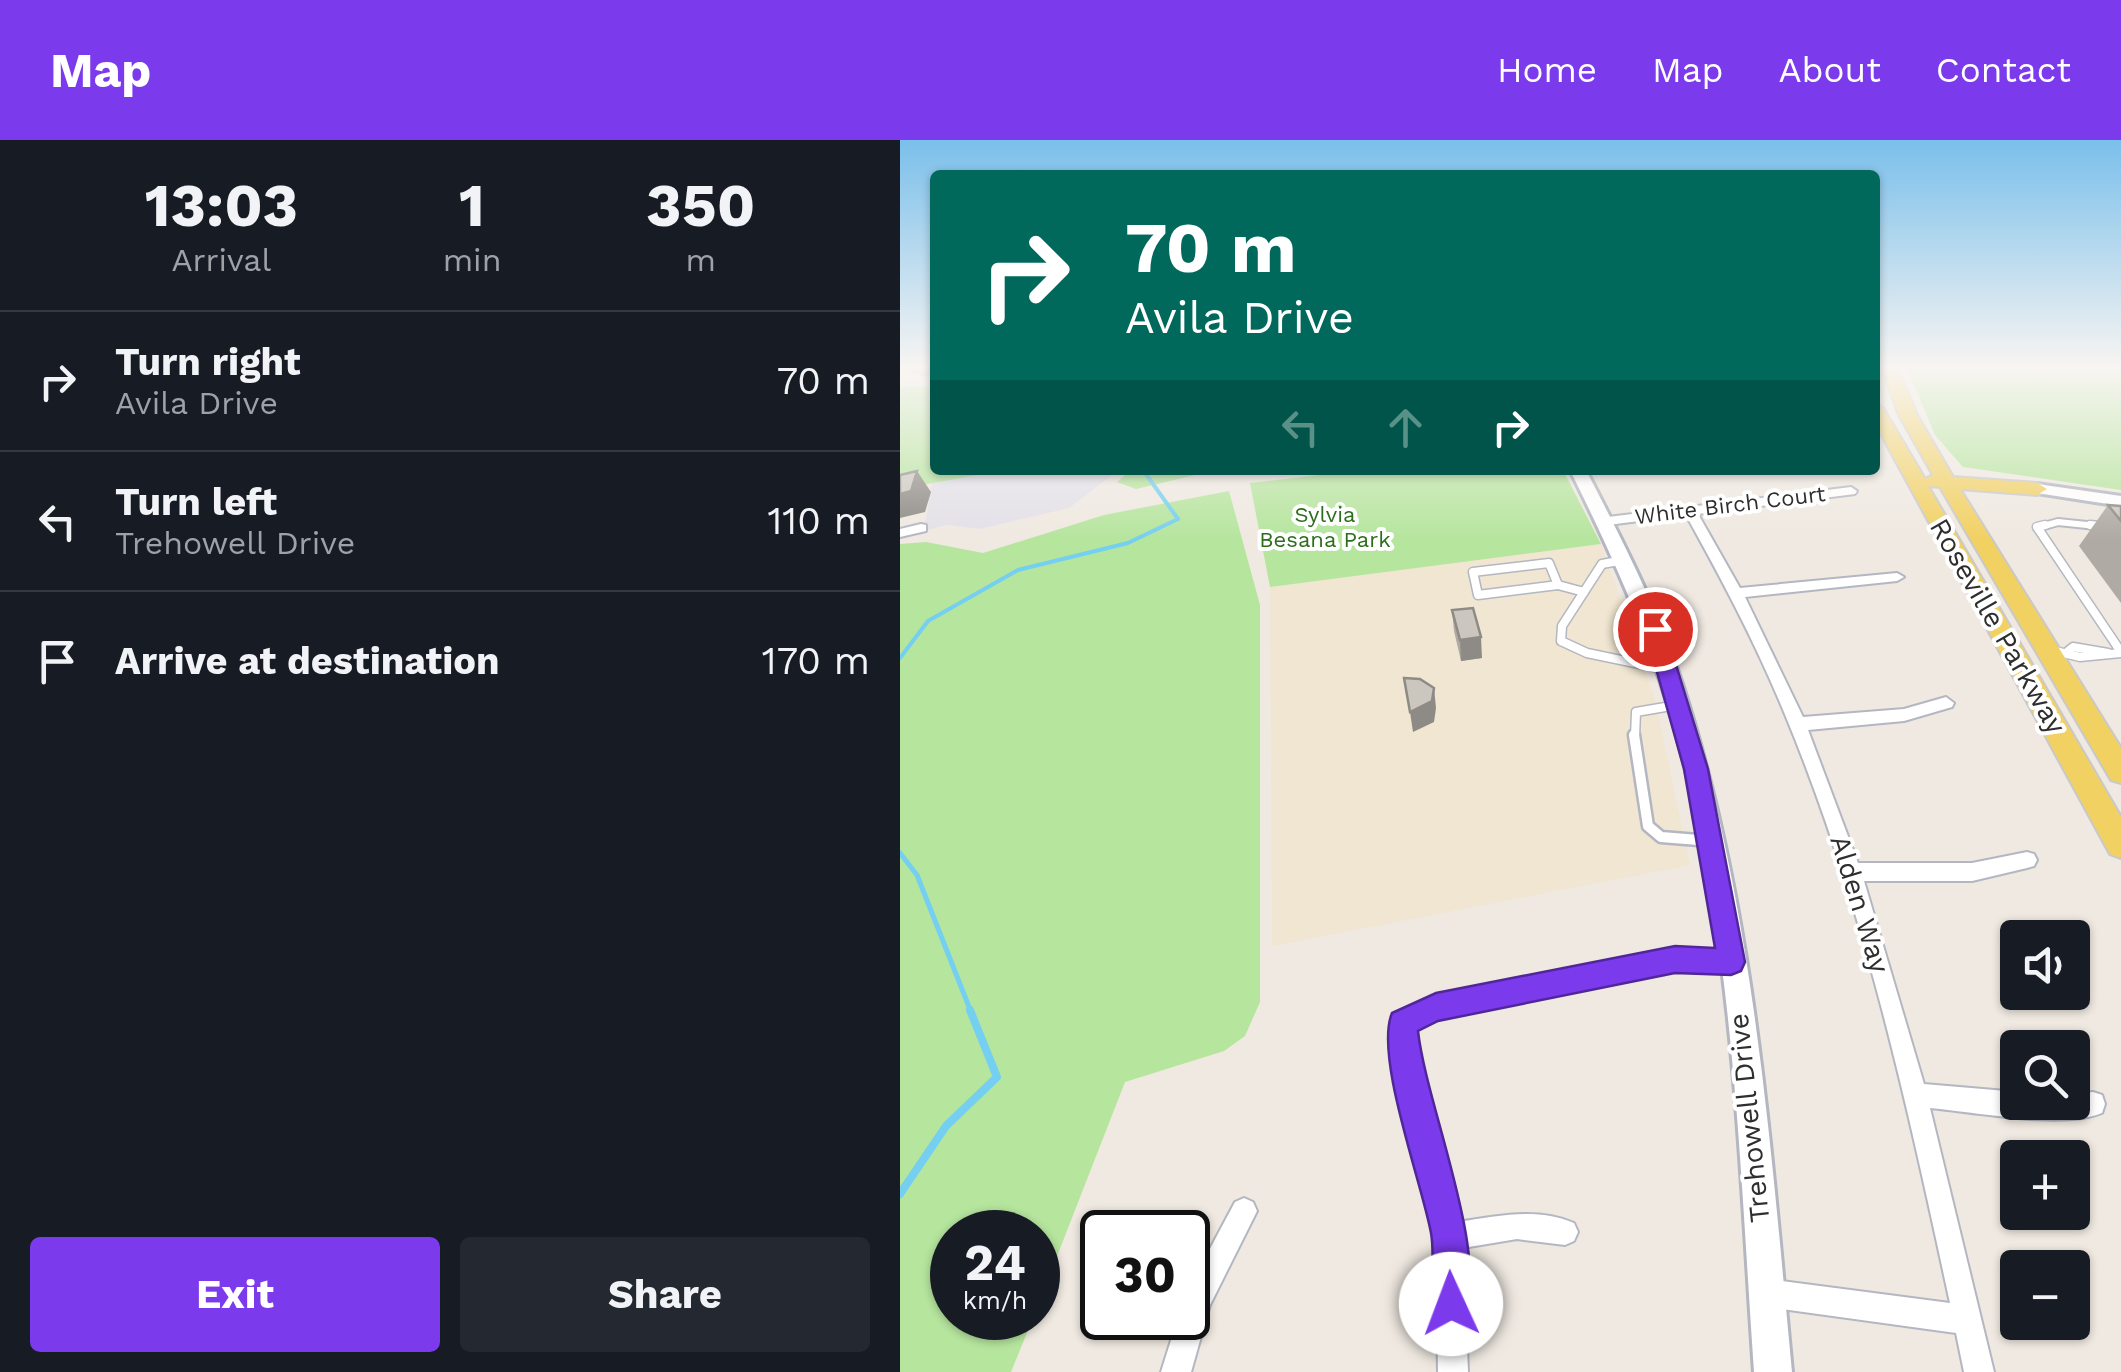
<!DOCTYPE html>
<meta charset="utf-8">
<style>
:root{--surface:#171b24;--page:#242831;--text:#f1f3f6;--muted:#9ea1a6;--line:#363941;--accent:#7c3aed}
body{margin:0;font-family:"Work Sans",sans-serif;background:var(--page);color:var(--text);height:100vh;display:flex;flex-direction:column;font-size:38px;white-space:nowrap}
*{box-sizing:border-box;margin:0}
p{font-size:32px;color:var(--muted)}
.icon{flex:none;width:55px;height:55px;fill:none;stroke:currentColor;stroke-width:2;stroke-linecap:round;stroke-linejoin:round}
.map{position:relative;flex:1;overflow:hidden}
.sheet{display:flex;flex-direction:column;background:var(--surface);width:900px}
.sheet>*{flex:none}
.hud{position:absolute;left:30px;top:30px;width:950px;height:305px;border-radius:10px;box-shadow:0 2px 8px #0004;background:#00695c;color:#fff;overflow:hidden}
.buttons{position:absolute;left:1100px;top:780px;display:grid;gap:20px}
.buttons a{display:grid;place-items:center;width:90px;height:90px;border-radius:10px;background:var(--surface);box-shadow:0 2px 8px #0004;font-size:50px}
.speed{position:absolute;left:30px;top:1070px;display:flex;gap:20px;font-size:50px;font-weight:700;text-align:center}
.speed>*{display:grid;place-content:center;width:130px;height:130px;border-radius:50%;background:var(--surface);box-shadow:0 2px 8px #0004;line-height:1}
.speed small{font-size:25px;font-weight:400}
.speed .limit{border:5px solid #111;border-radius:15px;background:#fff;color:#111}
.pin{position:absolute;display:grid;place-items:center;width:85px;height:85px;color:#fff;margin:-42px;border:5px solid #fff;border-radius:50%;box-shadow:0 2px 10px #0007}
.me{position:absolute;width:110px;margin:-55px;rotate:358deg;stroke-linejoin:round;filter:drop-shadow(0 0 8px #0008)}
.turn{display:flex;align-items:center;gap:35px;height:210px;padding:0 30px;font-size:45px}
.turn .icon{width:130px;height:130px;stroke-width:2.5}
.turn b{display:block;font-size:70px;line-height:85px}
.lanes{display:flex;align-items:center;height:95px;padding:0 30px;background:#0003;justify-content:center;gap:50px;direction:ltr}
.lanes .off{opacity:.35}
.eta{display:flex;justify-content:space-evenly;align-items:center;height:170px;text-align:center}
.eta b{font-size:60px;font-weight:700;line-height:70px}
.action{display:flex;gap:20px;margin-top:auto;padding:20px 30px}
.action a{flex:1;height:115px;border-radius:10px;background:var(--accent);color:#fff;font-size:40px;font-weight:700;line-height:115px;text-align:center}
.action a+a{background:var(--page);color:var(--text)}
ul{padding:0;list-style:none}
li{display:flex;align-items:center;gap:30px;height:140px;padding:0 30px;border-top:2px solid var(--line)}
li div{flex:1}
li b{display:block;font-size:38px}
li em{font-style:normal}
header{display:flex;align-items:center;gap:60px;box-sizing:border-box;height:140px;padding:0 50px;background:var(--accent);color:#fff}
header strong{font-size:48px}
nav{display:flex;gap:55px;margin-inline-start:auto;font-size:35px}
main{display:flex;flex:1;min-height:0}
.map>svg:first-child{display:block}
.industrial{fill:#e3e1e8}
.education{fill:#f0e6d1}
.green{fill:#b6e59e}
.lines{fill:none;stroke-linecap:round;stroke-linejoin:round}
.stream-far2{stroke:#75cff0;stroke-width:4}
.stream-far1{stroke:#75cff0;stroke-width:5}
.stream{stroke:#75cff0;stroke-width:8}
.service-far2-casing{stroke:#b4b7c1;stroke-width:10}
.service-far1-casing{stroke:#b4b7c1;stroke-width:11}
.service-casing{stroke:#b4b7c1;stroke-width:15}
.minor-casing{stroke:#b4b7c1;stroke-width:4}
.tertiary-casing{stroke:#b4b7c1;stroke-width:6}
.primary-casing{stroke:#c9c9c9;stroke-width:4}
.service-far2{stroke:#fff;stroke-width:6}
.service-far1{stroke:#fff;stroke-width:8}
.service{stroke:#fff;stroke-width:10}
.minor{fill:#fff;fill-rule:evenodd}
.tertiary{fill:#fff;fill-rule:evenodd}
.primary{fill:#f2d163;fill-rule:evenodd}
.wall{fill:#afaba4}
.shaded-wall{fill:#8e8b86}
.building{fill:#cbc7bf;stroke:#8e8b86;stroke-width:2.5}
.route{fill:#7c3aed;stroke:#51269a;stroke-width:2.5}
.labels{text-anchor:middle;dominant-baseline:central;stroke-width:8;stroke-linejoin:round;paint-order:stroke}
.far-street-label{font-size:22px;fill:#2e2e2e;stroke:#fff}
.far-park-label{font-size:22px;fill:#2c6e1b;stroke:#fff}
.street-label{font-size:28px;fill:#2e2e2e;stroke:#fff}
</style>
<header>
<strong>Map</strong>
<nav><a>Home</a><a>Map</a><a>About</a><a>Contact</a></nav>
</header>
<main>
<section class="sheet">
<div class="eta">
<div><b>13:03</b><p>Arrival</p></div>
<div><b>1</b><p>min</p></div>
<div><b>350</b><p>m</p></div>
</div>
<ul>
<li><svg class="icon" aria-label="right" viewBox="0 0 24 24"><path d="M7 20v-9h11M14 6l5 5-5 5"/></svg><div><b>Turn right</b><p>Avila Drive</p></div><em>70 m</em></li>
<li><svg class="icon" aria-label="left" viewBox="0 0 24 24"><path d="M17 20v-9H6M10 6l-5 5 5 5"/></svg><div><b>Turn left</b><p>Trehowell Drive</p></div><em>110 m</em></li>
<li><svg class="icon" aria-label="arrive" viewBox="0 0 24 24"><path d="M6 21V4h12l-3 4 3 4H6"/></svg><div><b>Arrive at destination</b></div><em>170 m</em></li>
</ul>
<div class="action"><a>Exit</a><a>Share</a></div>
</section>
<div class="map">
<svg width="1221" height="1232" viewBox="0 0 1221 1232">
<rect width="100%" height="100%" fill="#efe9e1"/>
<path class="industrial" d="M105,330h114l-50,38 -89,21 -34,-4 -22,6 8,-48z"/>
<path class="education" d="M701,404l53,152 36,169 -418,81 -2,-359z"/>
<g class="green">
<path d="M1221,227v123l-158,-23 -28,-32 -28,-67z"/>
<path d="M35,246v84h70l-105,19v-102z"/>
<path d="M231,330h59l5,5 -59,14 -19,-7z"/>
<path d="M465,330h198l38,74 -331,43 -20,-104z"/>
<path d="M329,351l31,114v397l-15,34 -21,15 -99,31 -87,223v-73h-86v86h81l-22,54h-111v-828l26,-2 57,11 121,-38z"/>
</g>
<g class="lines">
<path class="stream-far2" d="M0,518l28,-37 90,-51 110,-27 50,-24 -35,-49"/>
<path class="stream-far1" d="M0,713l17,22 54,137"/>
<path class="stream" d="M0,1054l46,-68 51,-49 -27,-67"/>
<g class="service-far2-casing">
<path id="service-far2" d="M1137,388l21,-6 58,6"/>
</g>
<g class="service-far1-casing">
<g id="service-far1">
<path d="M1145,385l-8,2 84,125"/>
<path d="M1190,385l31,3"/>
<path d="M724,420l-22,4 -40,62 -1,15 26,12 77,16"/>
<path d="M649,423l9,22 -80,10 -5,-23z"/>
<path d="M658,445l26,7"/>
<path d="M1151,510l29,7 41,-4"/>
<path d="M1168,511l5,-4 35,6"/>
<path d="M735,597l1,-25 41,-7"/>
</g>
</g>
<g class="service-casing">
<path id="service" d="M734,595l14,91 13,11 50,4"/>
</g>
<g class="minor-casing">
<g id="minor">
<path d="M951,347l6,4 -2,3 -157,20 42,74 157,-15 7,4 -7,4 -152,16 58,120 101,-8 42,-12 8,6 -2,4 -48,14 -96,9 50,133h114l55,-11 7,2 3,6 -3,6 -7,2 -55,13h-108l60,203 94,8v10h54v-8l21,-2 9,3 3,9 -3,9c-39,16 -128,-1 -172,-5l64,264h-30l-8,-39 -189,-26 -10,-4 -4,-10 4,-10 10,-4 183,24c-43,-199 -87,-402 -166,-591 -28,-68 -62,-132 -98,-197l-78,10 -6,-4 6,-4z"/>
<path d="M21,384l5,1v6l-26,6v-8z"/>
<path d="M775,810l56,2 8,3 3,7 -3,7 -8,3 -56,-2 -237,48 -23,11 4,43 39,150c39,-6 79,-15 116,1l4,9 -4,9 -9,4 -48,-6 -54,9 5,124h-30l-2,-135 -41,-165 -3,-49 3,-8 41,-19z"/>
<path d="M344,1058l9,4 4,9 -47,94 -19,67h-30l17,-54h10v-28l47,-88z"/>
</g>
</g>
<g class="tertiary-casing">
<g id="tertiary">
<path d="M670,330h16c36,70 72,139 96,214 72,222 88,457 110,688h-38c-16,-230 -21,-472 -94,-692 -24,-73 -56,-141 -90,-210z"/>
<path d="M1137,344l84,12v10l-90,-14v-6z"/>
</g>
</g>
<g class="primary-casing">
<path id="primary" d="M981,227h16l20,48 36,62 84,6 10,6 -10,6 -77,-6 161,259v35l-10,-3 -171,-293 -12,-1 193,331v41l-11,-4 -235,-431v-20l8,5 42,71 8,-4 -34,-60z"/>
</g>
<use href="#service-far2" class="service-far2"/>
<use href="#service-far1" class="service-far1"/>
<use href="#service" class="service"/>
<use href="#minor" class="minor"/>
<use href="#tertiary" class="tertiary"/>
<use href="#primary" class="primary"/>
</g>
<g class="wall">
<path d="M0,227h35v9h-12l-23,-7z"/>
<path d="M1208,365l13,1v97l-42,-57z"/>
<path d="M552,470l30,48 -21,3 -7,-30z"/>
</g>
<g class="shaded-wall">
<path d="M17,331l14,21 -6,20 -25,6v-24z"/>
<path d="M581,497l1,21 -21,3 -1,-21z"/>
<path d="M534,548l2,20 -2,14 -21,10 -3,-20z"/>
</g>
<g class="building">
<path d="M17,331l-6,20 -11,3v-19z"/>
<path d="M1208,365l13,1v15z"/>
<path d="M573,468l8,29 -21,3 -8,-30z"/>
<path d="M504,538l16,1 14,9 -2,13 -22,11z"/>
</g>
<linearGradient id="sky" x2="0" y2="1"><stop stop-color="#7abfeb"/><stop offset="0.57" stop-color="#f8f5f2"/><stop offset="1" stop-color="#f8f5f2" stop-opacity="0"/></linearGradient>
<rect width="1221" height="399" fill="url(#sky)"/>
<path class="route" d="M755,482l10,7 43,140 37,193 -4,9 -10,4 -56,-2 -237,48 -20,10c8,74 72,223 46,286l-13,6 -13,-6c-11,-26 -2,-56 -7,-84 -9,-50 -57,-177 -39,-220l44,-20 239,-47 40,2 -31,-179 -39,-140z"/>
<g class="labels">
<g class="far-street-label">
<text transform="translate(830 365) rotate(-7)">White Birch Court</text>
</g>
<g class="far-park-label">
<text x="425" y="374">Sylvia<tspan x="425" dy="25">Besana Park</tspan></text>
</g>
<g class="street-label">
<text transform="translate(1098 486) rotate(60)">Roseville Parkway</text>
<text transform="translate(960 764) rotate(73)">Alden Way</text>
<text transform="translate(849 978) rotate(-96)">Trehowell Drive</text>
</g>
</g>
</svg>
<div class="buttons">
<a><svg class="icon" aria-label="sound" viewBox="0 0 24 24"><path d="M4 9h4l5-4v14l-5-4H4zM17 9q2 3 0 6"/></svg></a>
<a><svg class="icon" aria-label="search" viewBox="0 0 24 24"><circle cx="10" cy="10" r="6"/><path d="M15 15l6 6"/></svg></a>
<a>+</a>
<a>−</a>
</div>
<div class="speed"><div>24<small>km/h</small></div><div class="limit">30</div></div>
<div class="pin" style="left:755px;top:489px;background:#d93025"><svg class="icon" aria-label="arrive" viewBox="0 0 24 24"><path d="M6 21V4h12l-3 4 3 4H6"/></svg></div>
<svg class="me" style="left:551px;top:1164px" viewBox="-20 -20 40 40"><circle r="19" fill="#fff"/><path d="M0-13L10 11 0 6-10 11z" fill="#7c3aed"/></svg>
<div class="hud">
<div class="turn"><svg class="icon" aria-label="right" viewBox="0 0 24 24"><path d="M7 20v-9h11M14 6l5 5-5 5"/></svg><div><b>70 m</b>Avila Drive</div></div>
<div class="lanes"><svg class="icon off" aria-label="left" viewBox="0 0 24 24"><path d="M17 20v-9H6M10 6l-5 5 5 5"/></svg><svg class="icon off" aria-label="ahead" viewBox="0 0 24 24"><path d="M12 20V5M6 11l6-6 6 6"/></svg><svg class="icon" aria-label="right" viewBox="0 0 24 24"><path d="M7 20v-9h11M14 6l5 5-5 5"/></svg></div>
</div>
</div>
</main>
